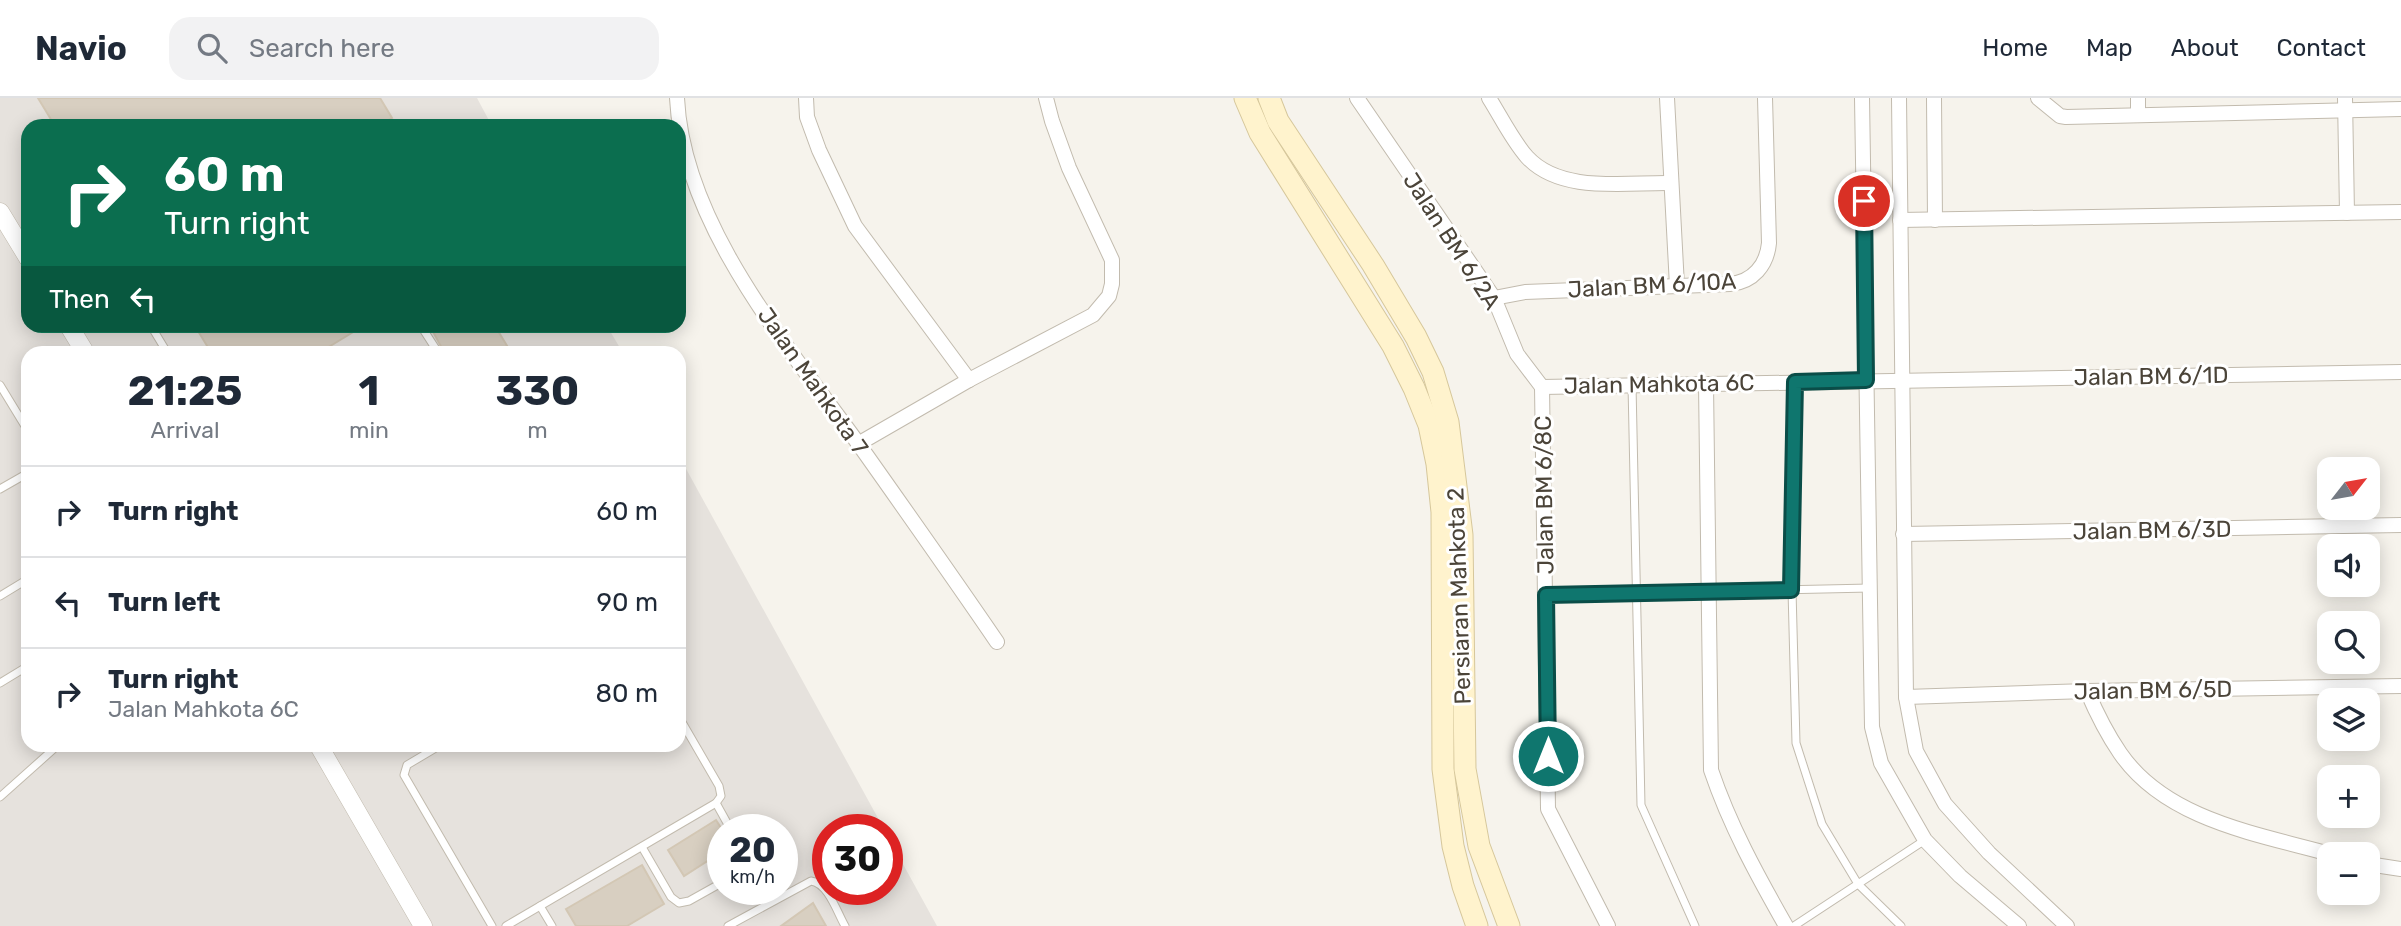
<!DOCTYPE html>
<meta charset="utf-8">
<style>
:root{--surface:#fff;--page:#f2f2f3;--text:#1f2937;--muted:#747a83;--line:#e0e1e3}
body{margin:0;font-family:Rubik,sans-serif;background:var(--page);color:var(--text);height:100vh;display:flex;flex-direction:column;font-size:26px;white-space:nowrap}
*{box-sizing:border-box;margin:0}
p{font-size:23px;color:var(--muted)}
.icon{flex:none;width:38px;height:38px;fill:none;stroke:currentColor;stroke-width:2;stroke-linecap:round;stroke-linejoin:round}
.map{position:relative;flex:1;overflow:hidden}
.sheet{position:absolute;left:21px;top:248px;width:665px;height:406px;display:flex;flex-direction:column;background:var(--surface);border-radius:21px;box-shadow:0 4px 18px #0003}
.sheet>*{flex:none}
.top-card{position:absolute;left:21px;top:21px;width:665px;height:214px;border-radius:21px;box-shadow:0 4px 18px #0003;background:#0b6e4f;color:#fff;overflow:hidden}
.needle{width:46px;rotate:59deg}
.fabs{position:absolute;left:2317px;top:359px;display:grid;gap:14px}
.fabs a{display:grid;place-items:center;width:63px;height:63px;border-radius:14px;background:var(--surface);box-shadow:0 4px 18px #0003;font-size:35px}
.speed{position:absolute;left:707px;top:716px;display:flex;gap:14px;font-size:35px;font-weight:700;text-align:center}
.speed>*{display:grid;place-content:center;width:91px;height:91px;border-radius:50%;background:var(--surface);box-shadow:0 4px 18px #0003;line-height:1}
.speed small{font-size:18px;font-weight:400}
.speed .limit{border:10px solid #d22;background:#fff;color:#111}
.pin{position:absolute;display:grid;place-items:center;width:60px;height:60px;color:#fff;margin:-30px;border:4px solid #fff;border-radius:50%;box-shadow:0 2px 7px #0007}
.me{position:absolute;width:77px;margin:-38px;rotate:0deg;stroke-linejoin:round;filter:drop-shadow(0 0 5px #0008)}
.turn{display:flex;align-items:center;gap:24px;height:147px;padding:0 28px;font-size:32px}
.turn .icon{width:91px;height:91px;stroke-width:2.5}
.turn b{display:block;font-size:49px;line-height:60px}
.then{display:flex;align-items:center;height:66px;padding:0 28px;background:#0003;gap:14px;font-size:26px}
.eta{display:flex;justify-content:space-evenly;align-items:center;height:119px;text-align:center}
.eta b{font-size:42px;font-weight:700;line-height:49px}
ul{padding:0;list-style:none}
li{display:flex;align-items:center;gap:21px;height:91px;padding:0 28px;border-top:2px solid var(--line)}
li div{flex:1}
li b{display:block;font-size:26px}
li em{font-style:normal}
header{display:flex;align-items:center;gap:42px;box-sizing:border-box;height:98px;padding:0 35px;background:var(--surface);border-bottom:2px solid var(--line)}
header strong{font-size:33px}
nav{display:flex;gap:38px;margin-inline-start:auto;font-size:24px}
.search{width:490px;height:63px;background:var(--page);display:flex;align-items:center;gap:18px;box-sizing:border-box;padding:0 24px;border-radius:21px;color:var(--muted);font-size:26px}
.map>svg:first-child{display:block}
.industrial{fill:#e6e2dd;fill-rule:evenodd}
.building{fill:#d8cfc1;stroke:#d3c7b4;stroke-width:2}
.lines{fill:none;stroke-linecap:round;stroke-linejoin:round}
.service-casing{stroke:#c2bbae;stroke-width:9}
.minor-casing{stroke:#c2bbae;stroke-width:16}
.tertiary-casing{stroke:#c2bbae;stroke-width:19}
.secondary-casing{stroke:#d6c79b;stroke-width:23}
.service{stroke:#fff;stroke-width:7}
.minor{stroke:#fff;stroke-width:14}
.tertiary{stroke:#fff;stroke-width:18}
.secondary{stroke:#fff3cd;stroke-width:21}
.route-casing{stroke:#0a4d48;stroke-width:18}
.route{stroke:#0f766e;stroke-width:12}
.labels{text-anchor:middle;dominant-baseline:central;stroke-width:6;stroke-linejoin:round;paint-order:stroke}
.street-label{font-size:23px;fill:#4b4439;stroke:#fff}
</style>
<header>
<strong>Navio</strong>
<div class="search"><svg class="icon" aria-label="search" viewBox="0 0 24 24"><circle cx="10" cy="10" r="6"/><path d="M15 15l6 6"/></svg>Search here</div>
<nav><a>Home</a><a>Map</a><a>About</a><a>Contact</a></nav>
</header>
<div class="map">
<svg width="2401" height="828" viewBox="0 0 2401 828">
<rect width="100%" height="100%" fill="#f6f3ec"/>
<path class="industrial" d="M0,0h477l15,28h-464v200h579l16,27 -595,1v392h651v-290l205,373 -56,1v59h59v-54l50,91h-937zM723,732h59v59h-59z"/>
<g class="building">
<path d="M38,0h342l12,20 -14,8h-323z"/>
<path d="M195,228h168l-46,28h-105z"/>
<path d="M430,228h65l17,28h-67z"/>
<path d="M716,722l7,11v20l-39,25 -16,-26z"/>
<path d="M642,767l22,39 -37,22h-51l-10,-17z"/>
<path d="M813,805l13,23h-45z"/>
</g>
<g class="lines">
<g class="service-casing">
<g id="service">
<path d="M151,228l17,28"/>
<path d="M421,228l18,28"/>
<path d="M1795,284l-3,208 4,153 26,81 36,60 43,42"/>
<path d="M0,287l28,46"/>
<path d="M1632,287l9,420 54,121"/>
<path d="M0,391l28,-16"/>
<path d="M1546,497l324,-7"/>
<path d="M0,498l28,-17"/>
<path d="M0,585l28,-17"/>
<path d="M439,648l-32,19 -3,10 88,151"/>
<path d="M0,699l57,-51"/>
<path d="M716,705l15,27"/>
<path d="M642,749l29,50 8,6 10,-2 34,-19"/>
<path d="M540,808l12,20"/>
<path d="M506,828l210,-123 5,-7 -2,-10 -40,-69"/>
<path d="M728,828l83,-45c17,2 26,31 34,45"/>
<path d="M1794,828l131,-86"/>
</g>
</g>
<g class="minor-casing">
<g id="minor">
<path d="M677,0c6,127 111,248 183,348 46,65 92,130 137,196"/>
<path d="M806,0l1,19 12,33 36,76 114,154"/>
<path d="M1357,0l137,200 23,56 25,33"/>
<path d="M1489,0c12,19 23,42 38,59 34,37 99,25 144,26"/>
<path d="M1667,0l10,188"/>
<path d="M1862,0l10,629 9,36 44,77 35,36 59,50"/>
<path d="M1899,0l7,599 10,54 29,53 44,49 78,73"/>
<path d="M1934,0l1,122"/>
<path d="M2038,0l22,18 6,1 335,-8"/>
<path d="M2138,0v17"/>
<path d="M2345,0l2,115"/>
<path d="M1900,122l501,-8"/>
<path d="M1494,200l31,-6 205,-8c23,-2 37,-19 39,-41l-4,-145"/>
<path d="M1706,286l5,386c19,56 46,105 75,156"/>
<path d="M1542,289l859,-15"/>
<path d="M1542,289l6,422 60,117"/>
<path d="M858,346l111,-64 124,-65 16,-19 3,-12v-24l-43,-92 -17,-47 -6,-23"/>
<path d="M1903,436l498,-9"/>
<path d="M2087,593c9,21 20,43 33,62 46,67 138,81 210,101"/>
<path d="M1906,599l181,-6 314,-5"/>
<path d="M2368,766l33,5"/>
</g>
</g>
<g class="tertiary-casing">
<g id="tertiary">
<path d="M0,114l28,46"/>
<path d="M69,228l17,28"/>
<path d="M319,648l104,180"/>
</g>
</g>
<g class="secondary-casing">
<g id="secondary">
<path d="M1245,0l15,35 133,213 21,42 15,37 8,39 5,48 1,257 10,77 10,40 14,40"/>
<path d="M1269,0l9,23 95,144 43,72 17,35 15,50 14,113 3,234 14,77 30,80"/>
</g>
</g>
<use href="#service" class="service"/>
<use href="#minor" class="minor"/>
<use href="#tertiary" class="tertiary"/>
<use href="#secondary" class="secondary"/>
</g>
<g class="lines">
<g class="route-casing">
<path id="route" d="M1548,658l-2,-161 245,-5 4,-208 71,-2 -2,-179"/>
</g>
<use href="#route" class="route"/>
</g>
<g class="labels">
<g class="street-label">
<text transform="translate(1452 143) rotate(57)">Jalan BM 6/2A</text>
<text transform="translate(1652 187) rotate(-3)">Jalan BM 6/10A</text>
<text transform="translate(2151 278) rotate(-1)">Jalan BM 6/1D</text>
<text transform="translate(813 283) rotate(55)">Jalan Mahkota 7</text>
<text transform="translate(1659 286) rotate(-1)">Jalan Mahkota 6C</text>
<text transform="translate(1544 397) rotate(-91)">Jalan BM 6/8C</text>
<text transform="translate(2152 432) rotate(-1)">Jalan BM 6/3D</text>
<text transform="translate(1459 498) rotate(-92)">Persiaran Mahkota 2</text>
<text transform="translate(2153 592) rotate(-1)">Jalan BM 6/5D</text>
</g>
</g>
</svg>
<div class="fabs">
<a><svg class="needle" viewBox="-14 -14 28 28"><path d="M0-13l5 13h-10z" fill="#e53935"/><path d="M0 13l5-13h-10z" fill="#747a83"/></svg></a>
<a><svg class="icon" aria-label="sound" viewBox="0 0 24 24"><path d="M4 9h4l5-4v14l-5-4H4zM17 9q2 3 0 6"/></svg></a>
<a><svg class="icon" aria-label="search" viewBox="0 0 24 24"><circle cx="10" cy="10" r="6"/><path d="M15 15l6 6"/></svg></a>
<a><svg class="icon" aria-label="layers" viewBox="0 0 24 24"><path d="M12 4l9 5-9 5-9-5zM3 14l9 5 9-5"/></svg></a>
<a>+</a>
<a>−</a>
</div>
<div class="speed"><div>20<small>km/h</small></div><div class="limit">30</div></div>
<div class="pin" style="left:1864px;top:103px;background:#d93025"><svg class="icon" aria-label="arrive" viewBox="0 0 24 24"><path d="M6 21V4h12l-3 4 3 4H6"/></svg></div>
<svg class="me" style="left:1548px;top:658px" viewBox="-20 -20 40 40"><circle r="17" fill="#0f766e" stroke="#fff" stroke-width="3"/><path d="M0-11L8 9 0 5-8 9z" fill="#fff"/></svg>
<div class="top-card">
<div class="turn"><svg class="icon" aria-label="right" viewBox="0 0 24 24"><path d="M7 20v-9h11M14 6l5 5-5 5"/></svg><div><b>60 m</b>Turn right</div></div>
<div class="then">Then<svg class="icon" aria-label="left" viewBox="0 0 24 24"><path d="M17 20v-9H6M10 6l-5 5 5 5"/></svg></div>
</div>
<section class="sheet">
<div class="eta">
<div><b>21:25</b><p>Arrival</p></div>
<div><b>1</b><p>min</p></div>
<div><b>330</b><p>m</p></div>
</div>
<ul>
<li><svg class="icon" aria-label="right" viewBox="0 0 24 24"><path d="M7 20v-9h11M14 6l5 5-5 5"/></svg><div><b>Turn right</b></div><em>60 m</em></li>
<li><svg class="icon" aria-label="left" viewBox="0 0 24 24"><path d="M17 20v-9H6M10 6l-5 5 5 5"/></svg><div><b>Turn left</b></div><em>90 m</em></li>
<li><svg class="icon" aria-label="right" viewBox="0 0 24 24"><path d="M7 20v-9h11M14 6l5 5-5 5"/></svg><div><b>Turn right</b><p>Jalan Mahkota 6C</p></div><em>80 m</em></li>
</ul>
</section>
</div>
